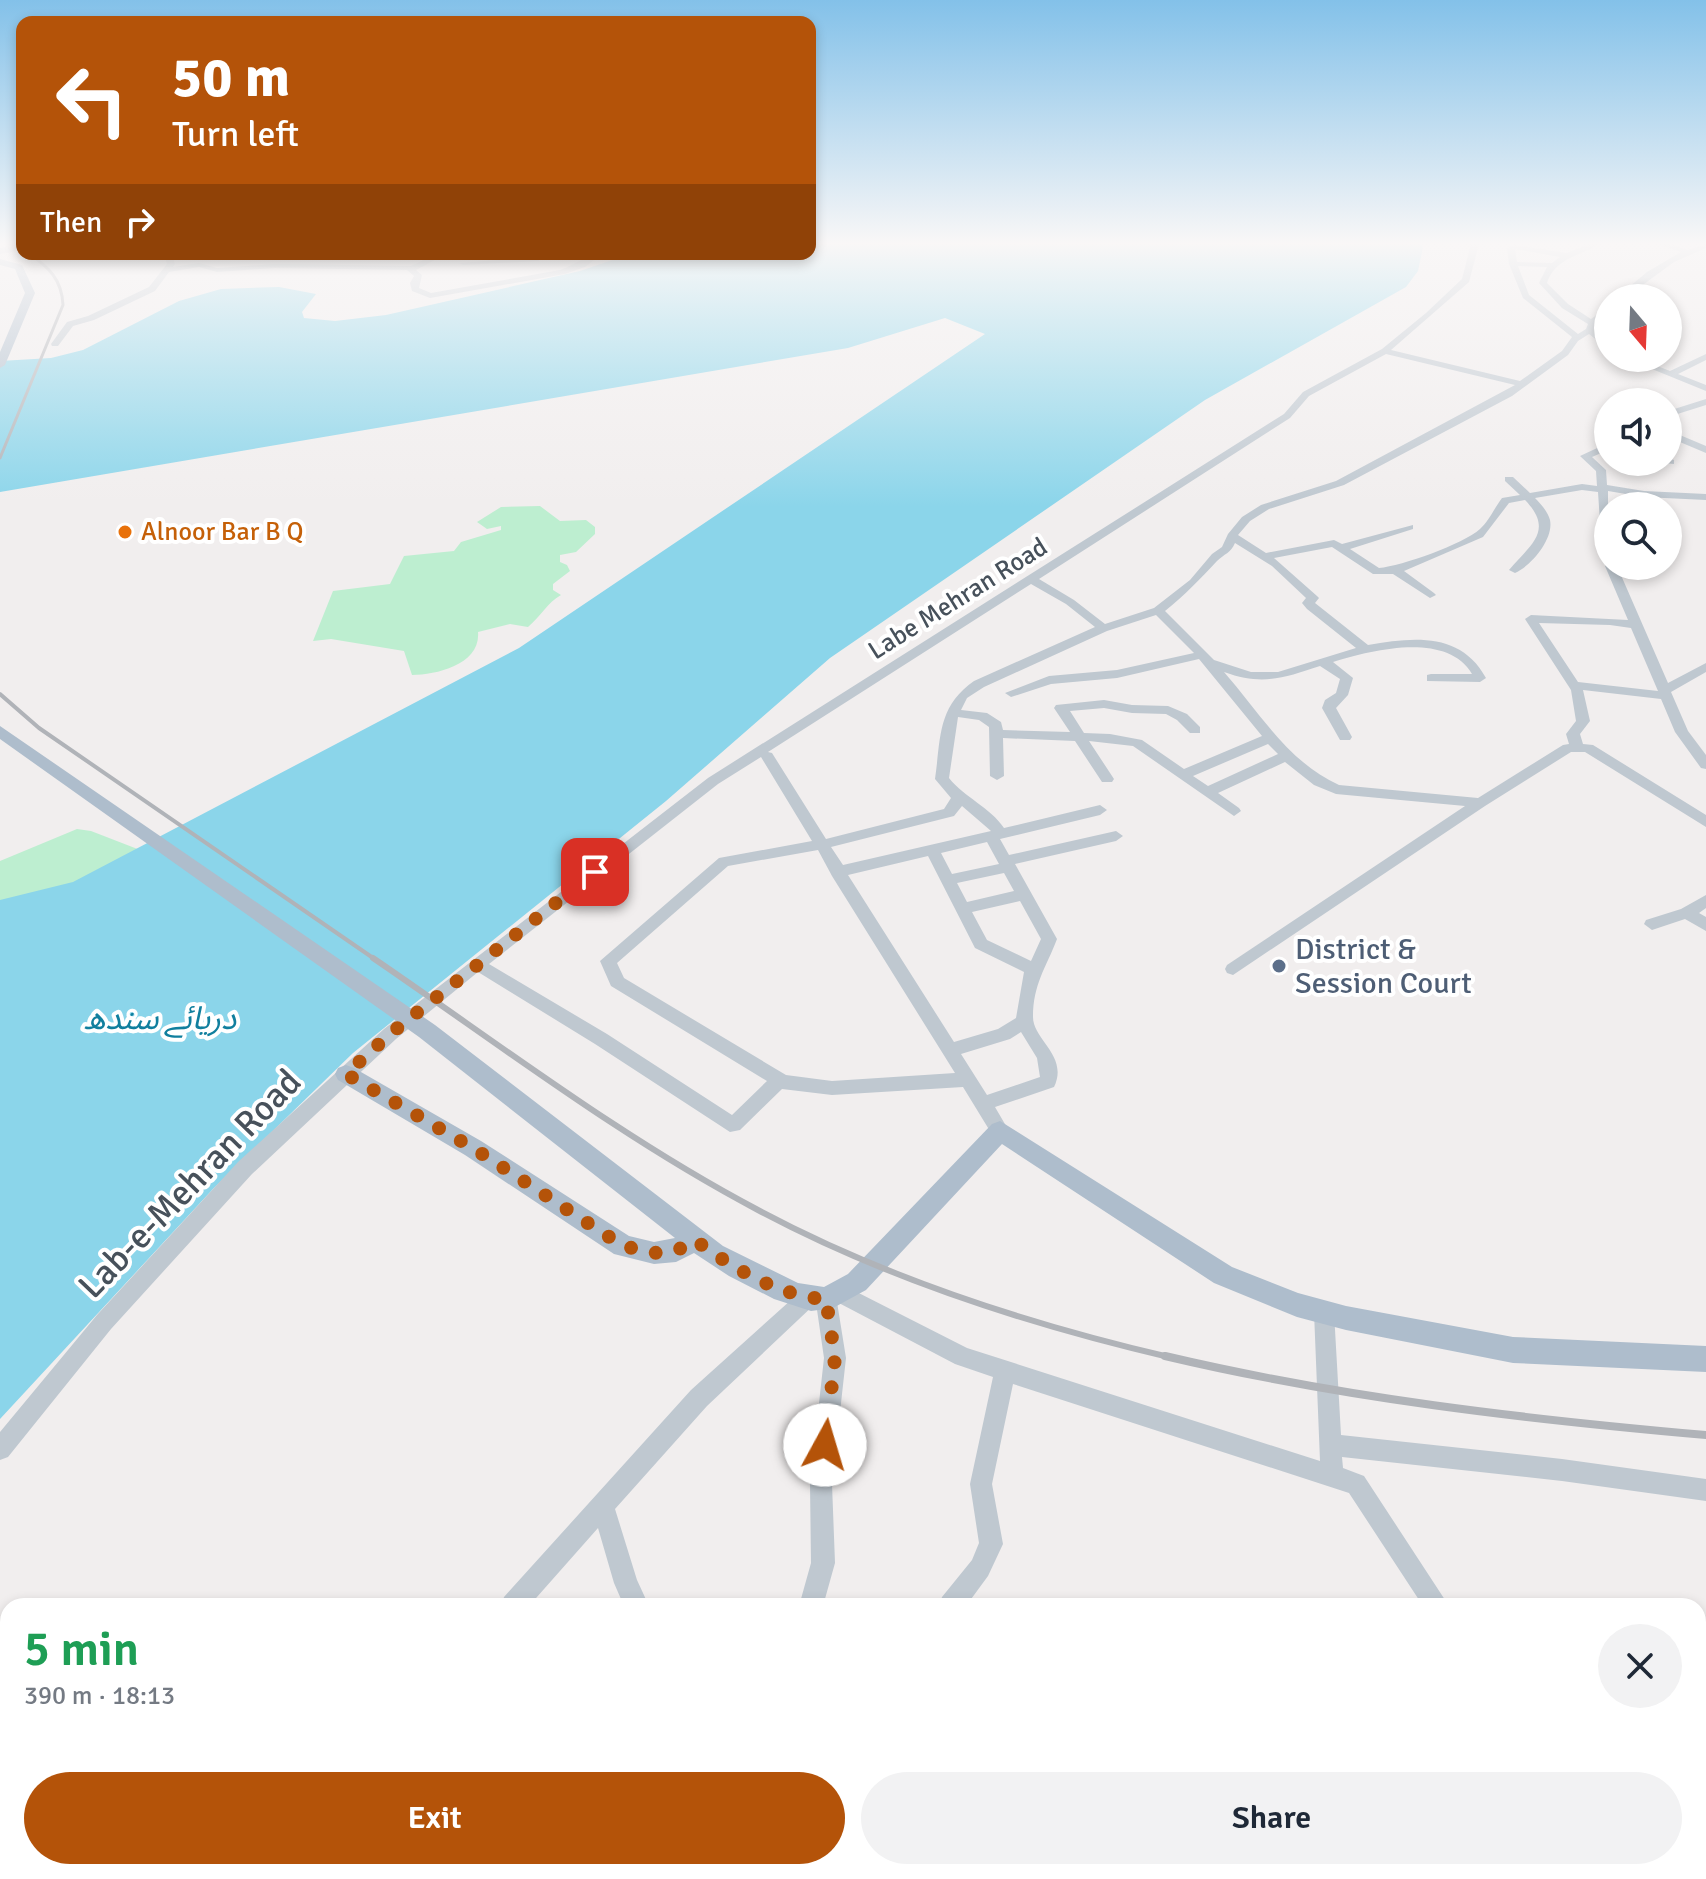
<!DOCTYPE html>
<meta charset="utf-8">
<style>
:root{--surface:#fff;--page:#f2f2f3;--text:#1f2937;--muted:#747a83;--accent:#b45309}
body{margin:0;font-family:Signika,"Noto Sans Arabic",sans-serif;background:var(--page);color:var(--text);height:100vh;display:flex;flex-direction:column;font-size:30px;white-space:nowrap}
*{box-sizing:border-box;margin:0}
p{font-size:26px;color:var(--muted)}
.icon{flex:none;width:44px;height:44px;fill:none;stroke:currentColor;stroke-width:2;stroke-linecap:round;stroke-linejoin:round}
.map{position:relative;flex:1;overflow:hidden}
.sheet{position:absolute;left:0px;top:1598px;width:1706px;height:282px;display:flex;flex-direction:column;background:var(--surface);border-radius:24px 24px 0 0;box-shadow:0 4px 12px #0003}
.sheet>*{flex:none}
.hud{position:absolute;left:16px;top:16px;width:800px;height:244px;border-radius:16px;box-shadow:0 4px 12px #0003;background:#b45309;color:#fff;overflow:hidden}
.needle{width:52px;rotate:161deg}
.tools{position:absolute;left:1594px;top:284px;display:grid;gap:16px}
.tools a{display:grid;place-items:center;width:88px;height:88px;border-radius:50%;background:var(--surface);box-shadow:0 4px 12px #0003;font-size:40px}
.pin{position:absolute;display:grid;place-items:center;width:68px;height:68px;color:#fff;margin:-34px;border-radius:16px;box-shadow:0 4px 12px #0006}
.me{position:absolute;width:88px;margin:-44px;rotate:6deg;stroke-linejoin:round;filter:drop-shadow(0 0 6px #0008)}
.turn{display:flex;align-items:center;gap:28px;height:168px;padding:0 24px;font-size:36px}
.turn .icon{width:104px;height:104px;stroke-width:2.5}
.turn b{display:block;font-size:56px;line-height:68px}
.then{display:flex;align-items:center;height:76px;padding:0 24px;background:#0003;gap:16px;font-size:30px}
.round{display:grid;place-items:center;flex:none;width:84px;height:84px;border-radius:42px;background:var(--page)}
.head{display:flex;align-items:center;justify-content:space-between;height:136px;padding:0 24px}
h1{font-size:48px;font-weight:600;line-height:60px;color:#1e9e55}
.cta{display:flex;gap:16px;margin-top:auto;padding:16px 24px}
.cta a{flex:1;height:92px;border-radius:48px;background:var(--accent);color:#fff;font-size:32px;font-weight:600;line-height:92px;text-align:center}
.cta a+a{background:var(--page);color:var(--text)}
.map>svg:first-child{display:block}
.green{fill:#bdeed0}
.water{fill:#8bd5ea}
.lines{fill:none;stroke-linecap:round;stroke-linejoin:round}
.minor{fill:#bfc8d0;fill-rule:evenodd}
.major{fill:#aebdcc;fill-rule:evenodd}
.rail-far3{stroke:#b0b3b8;stroke-width:3}
.rail-far2{stroke:#b0b3b8;stroke-width:4}
.rail-far1{stroke:#b0b3b8;stroke-width:6}
.rail{stroke:#b0b3b8;stroke-width:8}
.route{stroke:#b45309;stroke-width:14;stroke-dasharray:0 25.2}
.food-dot{fill:#e8710a;stroke:#fff;stroke-width:3}
.service-dot{fill:#5c6f8a;stroke:#fff;stroke-width:3}
.labels{text-anchor:middle;dominant-baseline:central;stroke-width:8;stroke-linejoin:round;paint-order:stroke}
.far-food-label{font-size:26px;fill:#c56008;stroke:#fff;text-anchor:start}
.far-street-label{font-size:26px;fill:#47515b;stroke:#fff}
.service-label{font-size:30px;fill:#4e5e75;stroke:#fff;text-anchor:start}
.water-label{font-size:32px;font-style:italic;fill:#107f9e;stroke:#fff}
.near-street-label{font-size:36px;fill:#47515b;stroke:#fff}
</style>
<div class="map">
<svg width="1706" height="1879" viewBox="0 0 1706 1879">
<rect width="100%" height="100%" fill="#f1eeee"/>
<g class="green">
<path d="M540,506l20,15 26,-1 9,7v7l-19,18 -16,3v7l7,3 3,6 -17,13v6l8,5c-14,8 -20,21 -33,32l-18,-3 -32,8c3,32 -41,43 -66,43l-8,-24 -73,-12 -18,2 20,-50 57,-7 14,-28 50,-5 7,-9 40,-12v-4l-14,3 -10,-7 24,-15z"/>
<path d="M77,829l14,2 62,24 -153,53v-47z"/>
</g>
<path class="water" d="M810,244h612l1,3 -5,24 -12,16 -201,113 -375,258 -164,143 -313,252 -140,136 -213,230v-519l73,-18 446,-234 466,-314 -40,-16 -97,30 -848,144v-131l51,-3 32,-8 96,-49 42,-12 58,-2 37,7 -14,18 2,6 31,3 51,-6 194,-44 50,-17h180z"/>
<g class="lines">
<g class="minor">
<path d="M1471,244h8l-10,38 -78,68 129,31 42,-30 10,-14 -49,-39 -14,-34 -2,-16 8,-3 52,8 22,-9h10c-19,12 -44,14 -52,39l21,21 23,15 17,-12v6l-11,10 -3,6 14,13v7l-19,-15 -11,7 -10,14 -56,41 -168,89 -75,24 -19,12 -12,14 28,18 68,-13 8,4 71,-19v4l-63,20 29,19c23,-2 84,-24 101,-39 9,-8 15,-22 22,-31l18,-3 -15,-14v-4h8l17,16 52,-9 15,2 -1,-15 -16,-15 28,-13v7l-16,7 14,13 1,15 37,6 62,3v6l-62,-3 -36,-6v64l-6,-3 -4,-60 -16,-2 -47,8c6,6 13,14 15,22 4,19 -19,46 -35,53l-6,-3c21,-25 46,-39 16,-70l-16,3 -26,34 -79,34 30,22 2,2 -6,3 -37,-24h-20l-41,-27 -58,11 43,38 2,2 -4,5 53,42c46,-8 93,-13 118,33l-6,4 -53,-1v-6l4,-1h41c-25,-43 -100,-24 -139,-12l20,16 -5,17 -12,13 16,29 -2,3h-10l-18,-32 3,-8 11,-7 4,-14 -20,-13c-37,12 -57,20 -96,6 37,42 63,89 115,113l139,13 85,-53 6,-1 -3,-10 10,-13 -5,-31 -46,-71 6,-4 97,5 -23,-54 3,-3v3h9l51,117 38,-20v9l-35,20 17,39 18,24v14l-5,-1 -26,-36 -14,-33 -78,-9 7,31 -10,13 3,10 10,1 113,70v12l-121,-75h-14l-86,54 -252,169 -6,-2 -2,-4 2,-4 238,-159 -129,-12 -22,-9 -29,-23 -67,31 21,15 2,3 -7,5 -101,-70 -44,-5 25,38 -2,3h-10l-27,-41 -72,-3 1,38 -7,4 -7,-4 -1,-49 -10,-7 -21,-3 -9,61c16,20 41,29 55,50l96,-23 7,5 -7,5 -100,24 9,16 107,-24 7,5 -7,5 -101,23 42,75c-11,29 -24,45 -24,78 0,23 36,39 21,70l-59,20 14,24 -2,5 -7,3 -7,-3 -30,-49 -131,8 -50,-6 -42,41 -10,2 -135,-88 -117,-72 -82,67 -144,135 -141,155 -103,128 -8,3v-28l97,-117 141,-153 146,-133 324,-251 576,-364 19,-22 79,-43 44,-36 36,-34zM1515,249l45,8 -8,6 -35,-1zM1518,266l29,1 -8,16 23,25 26,16 -2,5 -8,5 -49,-39zM1386,354l129,31 -179,96 -75,24 -19,12 -14,17 -6,13 -10,7 -22,26 -36,28 -49,16 -31,-24 -35,-21 251,-161 19,-22zM1235,543l37,23 34,32 -4,5 5,6 49,39 -78,24h-27l-37,-12 -49,-49c20,-16 35,-32 52,-50 7,-7 14,-8 18,-18zM1031,584l35,20 29,23 -121,54c-37,26 -33,57 -39,98l16,19 -7,11 -118,30 -54,-86 -4,-1zM1156,615l38,38 -77,17 -68,6 -44,17 6,4 40,-13 66,-6 82,-19 63,77 -78,33 -42,-29 -32,-6 -26,-1 -14,-22 34,-3 28,5 34,1 11,6 13,13h10v-6l-13,-13 -19,-8 -36,-1 -28,-5 -48,5 -2,3 16,24 -67,-2 -2,-8 -14,-9 -26,-3 6,-12 17,-11 123,-56zM1539,623l71,2 21,3 27,63 -80,-9zM1268,744l10,10 -70,32 -15,-10zM761,757l51,84 -93,17 -119,103 11,25 156,95 -35,34 -125,-81 -118,-70 229,-180zM962,806l29,25 -148,34 -12,-18 123,-31zM987,842l12,22 -47,10 -11,-21zM818,850l14,26 123,197 -123,8 -46,-6 -162,-97 -7,-15 111,-97zM928,856l47,92 49,24 -8,46 -18,11 -44,13 -106,-167zM1004,873l10,18 -47,11 -10,-19zM1020,901l21,38 -10,22 -44,-21 -15,-28zM1021,1032l16,26 3,19 -53,18 -26,-41 49,-15z"/>
<path d="M1658,244h12l18,6 18,-6v4l-32,14 -49,36h-9l31,-26 34,-20z"/>
<path d="M164,254h8l3,10 -2,3 26,-4 18,5 58,-4 136,2 25,-12h10l-30,16 6,5 -3,13 12,5 129,-23c14,-5 28,-16 42,-16l-17,13 -20,7 -135,24 -18,-7 -2,-8 4,-7 -7,-6 -132,-2 -58,4 -18,-5 -30,5 -14,19 -61,29 -21,6 -15,20h-6l-1,-2 16,-22 21,-6 61,-29 18,-23z"/>
<path d="M536,257l3,4 -76,4 -4,-2z"/>
<path d="M1706,354v6l-28,14 28,11v6l-81,-33h12l33,13z"/>
<path d="M1706,399v6l-38,12v-6z"/>
<path d="M1668,430l38,16v7l-38,-16z"/>
<path d="M1668,458l6,2v4l-10,-1 4,-1z"/>
<path d="M1706,895v13l-7,5 7,4v14l-21,-12 -33,11 -8,-6 2,-4 35,-11z"/>
<path d="M841,1284l126,64 353,113 -6,-149 3,-7 7,-3 7,3 3,7 7,123 221,24 144,20v22l-144,-20 -220,-24 1,11 21,8 85,130h-26l-74,-113 -336,-109 -21,100 11,60 -15,32 -22,30h-27l3,-9 30,-37 7,-17 -9,-59 23,-107 -38,-13 -118,-62 9,56 -14,126 3,79 -12,43h-24l12,-43 -1,-79 14,-126 -8,-55 -109,103 -92,103 22,71 12,26h-25l-10,-23 -16,-55 -69,78h-28l3,-9 187,-207 110,-99 7,-3 7,3 2,5 9,-7 6,3 2,-5z"/>
<path d="M231,1872h32l-3,7h-32z"/>
<path d="M745,1872h28l-3,7h-28z"/>
<path d="M896,1872h108l-3,7h-102z"/>
<path d="M1038,1872h30l3,7h-30z"/>
<path d="M1153,1872h38l-3,7h-38z"/>
<path d="M1603,1872h30l3,7h-30z"/>
</g>
<g class="major">
<path d="M22,244v6l-22,4v-6z"/>
<path d="M0,259l22,6 13,28 -30,72 -5,3v-16l25,-59 -10,-24 -15,-4z"/>
<path d="M0,726l435,299 288,221 75,37 26,4 24,-13 144,-150 8,-3 232,146 66,26 48,13 167,31 193,9v26l-193,-9 -167,-33 -49,-13 -83,-34 -212,-139 -136,146 -33,18 -22,3 -37,-12 -45,-23 -35,-23 -18,9 -22,2 -40,-10 -149,-99 -127,-75 -3,-6 3,-6 8,-3 8,3 127,73 148,95 25,6 21,-4 -256,-201 -419,-298z"/>
</g>
<g class="rail-far3">
<path d="M10,244l12,6"/>
<path d="M0,458l63,-153c-1,-25 -14,-38 -34,-51"/>
</g>
<path class="rail-far2" d="M0,694l39,34 337,232"/>
<path class="rail-far1" d="M373,958c126,86 250,181 385,252 129,69 273,115 415,148"/>
<path class="rail" d="M1165,1356c178,42 359,63 541,79"/>
</g>
<linearGradient id="sky" x2="0" y2="1"><stop stop-color="#83c1e9"/><stop offset="0.48" stop-color="#f9f7f7"/><stop offset="1" stop-color="#f9f7f7" stop-opacity="0"/></linearGradient>
<rect width="1706" height="507" fill="url(#sky)"/>
<g class="lines">
<path class="route" d="M595,872l-205,162 -44,40 127,74 150,98 31,7 22,-2 19,-11c36,27 85,57 131,59l9,59 -10,87"/>
</g>
<circle class="food-dot" cx="125" cy="532" r="8"/>
<circle class="service-dot" cx="1279" cy="966" r="8"/>
<g class="labels">
<g class="far-food-label">
<text x="141" y="532">Alnoor Bar B Q</text>
</g>
<g class="far-street-label">
<text transform="translate(958 599) rotate(-32)">Labe Mehran Road</text>
</g>
<g class="service-label">
<text x="1295" y="949">District &amp;<tspan x="1295" dy="34">Session Court</tspan></text>
</g>
<g class="water-label">
<text x="160" y="1018">دریائے سندھ</text>
</g>
<g class="near-street-label">
<text transform="translate(190 1184) rotate(-46)">Lab-e-Mehran Road</text>
</g>
</g>
</svg>
<div class="tools">
<a><svg class="needle" viewBox="-14 -14 28 28"><path d="M0-13l5 13h-10z" fill="#e53935"/><path d="M0 13l5-13h-10z" fill="#747a83"/></svg></a>
<a><svg class="icon" aria-label="sound" viewBox="0 0 24 24"><path d="M4 9h4l5-4v14l-5-4H4zM17 9q2 3 0 6"/></svg></a>
<a><svg class="icon" aria-label="search" viewBox="0 0 24 24"><circle cx="10" cy="10" r="6"/><path d="M15 15l6 6"/></svg></a>
</div>
<div class="pin" style="left:595px;top:872px;background:#d93025"><svg class="icon" aria-label="arrive" viewBox="0 0 24 24"><path d="M6 21V4h12l-3 4 3 4H6"/></svg></div>
<svg class="me" style="left:825px;top:1445px" viewBox="-20 -20 40 40"><circle r="19" fill="#fff"/><path d="M0-13L10 11 0 6-10 11z" fill="#b45309"/></svg>
<div class="hud">
<div class="turn"><svg class="icon" aria-label="left" viewBox="0 0 24 24"><path d="M17 20v-9H6M10 6l-5 5 5 5"/></svg><div><b>50 m</b>Turn left</div></div>
<div class="then">Then<svg class="icon" aria-label="right" viewBox="0 0 24 24"><path d="M7 20v-9h11M14 6l5 5-5 5"/></svg></div>
</div>
<section class="sheet">
<div class="head"><div><h1>5 min</h1><p>390 m · 18:13</p></div><a class="round"><svg class="icon" aria-label="close" viewBox="0 0 24 24"><path d="M6 6l12 12M18 6L6 18"/></svg></a></div>
<div class="cta"><a>Exit</a><a>Share</a></div>
</section>
</div>
